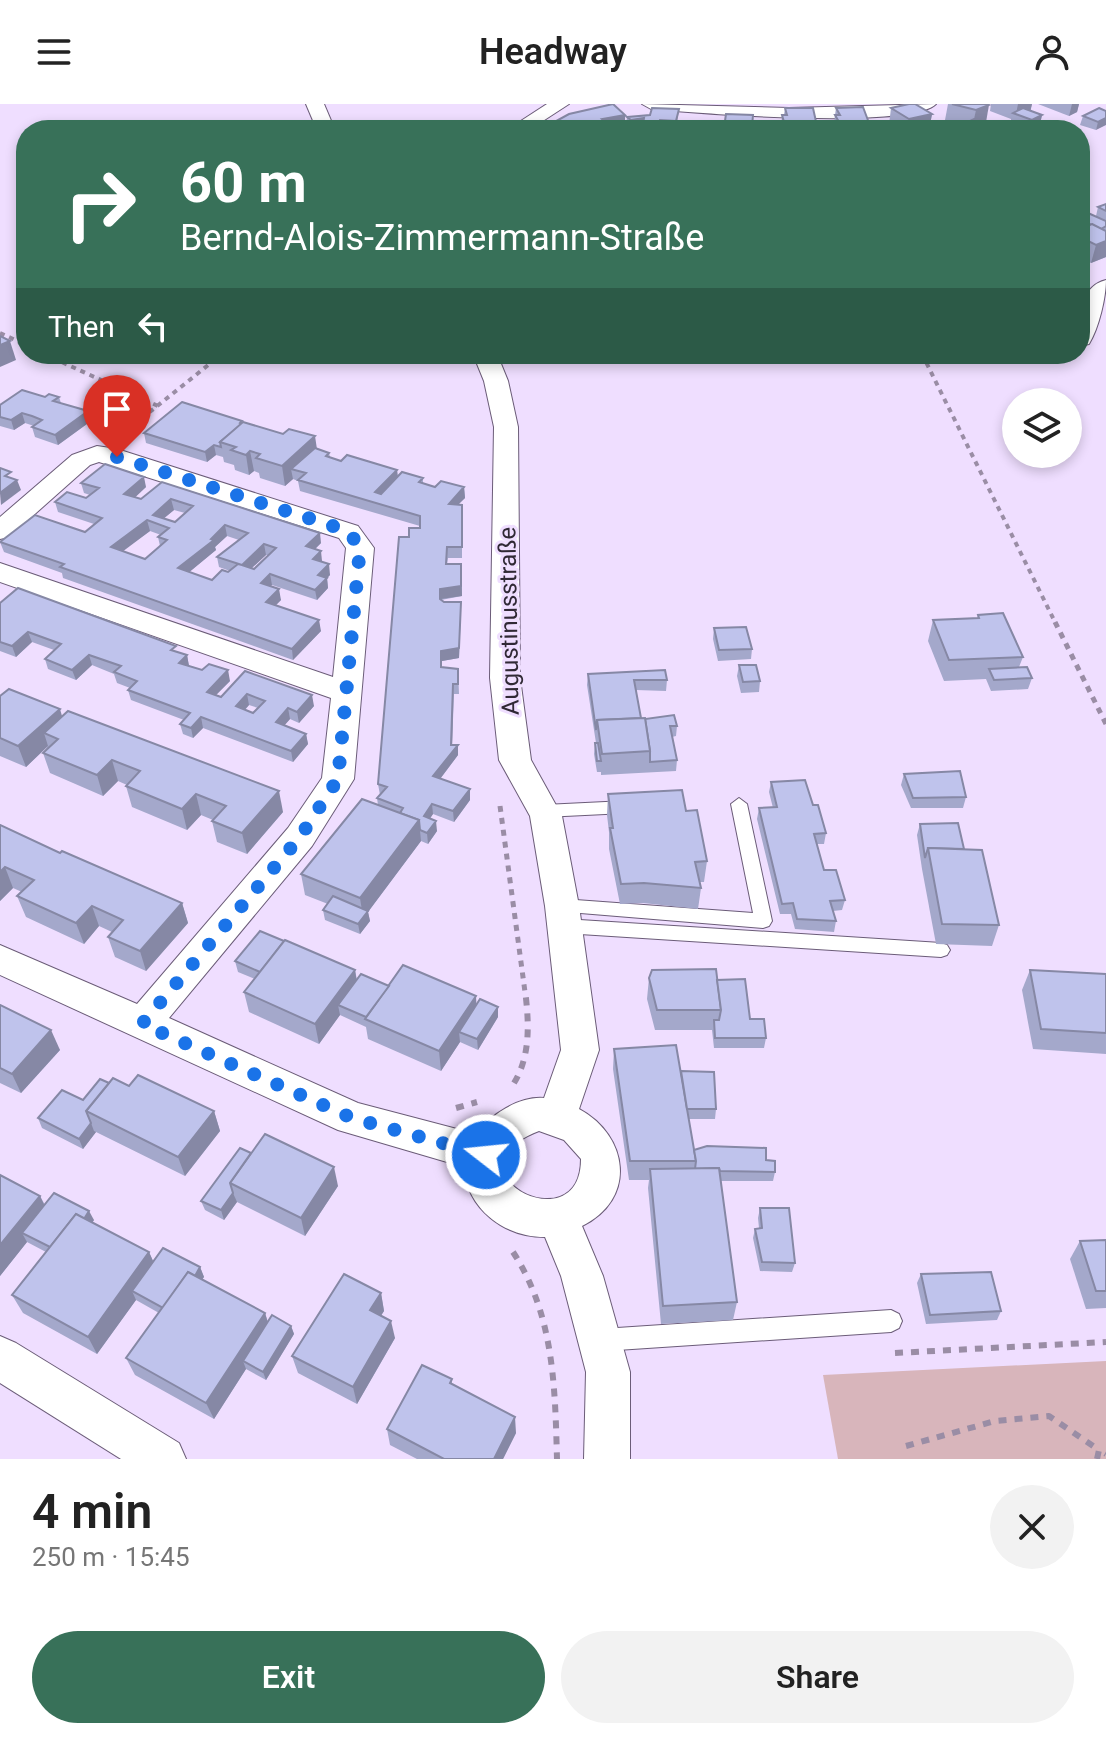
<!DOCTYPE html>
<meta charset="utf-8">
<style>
:root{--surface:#fff;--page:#f2f2f2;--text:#222;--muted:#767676;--accent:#387159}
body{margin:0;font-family:Roboto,sans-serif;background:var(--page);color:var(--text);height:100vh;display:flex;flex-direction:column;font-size:30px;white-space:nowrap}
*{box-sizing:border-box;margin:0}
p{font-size:26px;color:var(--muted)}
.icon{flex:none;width:44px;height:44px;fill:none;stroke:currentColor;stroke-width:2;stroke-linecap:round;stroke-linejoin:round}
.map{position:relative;height:1355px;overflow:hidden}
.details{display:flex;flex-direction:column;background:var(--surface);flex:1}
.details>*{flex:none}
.hud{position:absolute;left:16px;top:16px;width:1074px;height:244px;border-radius:32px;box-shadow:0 4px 12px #0003;background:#387159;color:#fff;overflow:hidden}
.buttons{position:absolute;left:1002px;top:284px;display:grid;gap:16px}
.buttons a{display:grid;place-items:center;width:80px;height:80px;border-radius:50%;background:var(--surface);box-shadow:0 4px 12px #0003;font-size:40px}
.pin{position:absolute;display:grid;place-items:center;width:68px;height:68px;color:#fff;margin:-82px -34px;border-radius:50% 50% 50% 0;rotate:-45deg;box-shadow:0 0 8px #0007}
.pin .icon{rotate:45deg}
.me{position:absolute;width:88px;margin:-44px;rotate:286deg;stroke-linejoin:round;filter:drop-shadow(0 0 6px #0008)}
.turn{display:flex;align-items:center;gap:28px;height:168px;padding:0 32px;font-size:36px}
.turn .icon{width:104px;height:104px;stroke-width:2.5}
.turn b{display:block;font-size:56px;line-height:68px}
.then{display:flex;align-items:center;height:76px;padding:0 32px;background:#0003;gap:16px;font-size:30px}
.round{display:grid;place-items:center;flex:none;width:84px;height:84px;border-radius:42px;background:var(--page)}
.headline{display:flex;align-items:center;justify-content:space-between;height:136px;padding:0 32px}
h1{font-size:48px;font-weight:600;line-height:60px}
.button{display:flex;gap:16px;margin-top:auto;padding:16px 32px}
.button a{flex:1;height:92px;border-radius:48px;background:var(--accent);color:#fff;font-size:32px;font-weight:600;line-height:92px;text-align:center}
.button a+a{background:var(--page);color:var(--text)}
header{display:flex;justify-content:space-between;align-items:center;height:104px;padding:0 32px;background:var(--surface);font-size:36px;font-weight:600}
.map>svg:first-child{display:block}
.green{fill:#d8b5bb}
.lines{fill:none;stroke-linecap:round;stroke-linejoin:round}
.lane-casing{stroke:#6b5c78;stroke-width:2}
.street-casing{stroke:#6b5c78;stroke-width:2}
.path-far2{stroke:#9a8da5;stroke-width:4;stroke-dasharray:5 5;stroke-linecap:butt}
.path-far1{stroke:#9a8da5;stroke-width:5;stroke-dasharray:6 6;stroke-linecap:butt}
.path{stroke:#9a8da5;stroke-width:6;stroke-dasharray:8 8;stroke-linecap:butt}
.lane{fill:#fff;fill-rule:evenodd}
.street{fill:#fff;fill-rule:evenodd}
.wall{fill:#a4a8cb;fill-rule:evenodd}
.shaded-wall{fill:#8688a5}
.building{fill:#bfc3ec;stroke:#8688a5;stroke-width:2;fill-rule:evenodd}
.route{stroke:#1a73e8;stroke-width:14;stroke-dasharray:0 25.2}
.labels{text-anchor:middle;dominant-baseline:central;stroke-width:6;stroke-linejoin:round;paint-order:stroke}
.street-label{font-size:24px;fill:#302935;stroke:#efdeff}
</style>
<header><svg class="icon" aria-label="menu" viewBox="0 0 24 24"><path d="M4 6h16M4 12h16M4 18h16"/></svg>Headway<svg class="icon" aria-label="person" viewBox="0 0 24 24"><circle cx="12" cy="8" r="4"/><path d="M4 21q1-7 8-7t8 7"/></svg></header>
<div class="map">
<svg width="1106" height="1355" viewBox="0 0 1106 1355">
<rect width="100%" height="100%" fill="#efdeff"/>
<path class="green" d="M1106,1257v98h-268l-15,-84z"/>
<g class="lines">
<g class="lane-casing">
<g id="lane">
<path d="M739,694l8,6 25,117 -3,5 -6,2 -207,-17 -3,-5 3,-5 6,-2 191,14 -22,-109z"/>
<path d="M626,697l8,6 -8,6 -82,4 -8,-6 8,-6z"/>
<path d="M564,815l377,24 6,2 3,5 -3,5 -6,2 -377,-24 -6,-2 -3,-5 3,-5z"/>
<path d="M891,1206l8,4 3,7 -3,7 -8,4 -289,19 -8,-3 -3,-8 3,-8 8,-3z"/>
</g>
</g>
<g class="street-casing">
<g id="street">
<path d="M306,0h18l11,26h-18z"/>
<path d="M547,0h22l-40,26h-22z"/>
<path d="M642,0l147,4 147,-4c-26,26 -241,9 -285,5z"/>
<path d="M1106,176c0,17 -7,48 -17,64l-9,2c0,-24 -3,-59 26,-66z"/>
<path d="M473,250h24l11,27 10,46 2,251 11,82 31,56 17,90 20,144 -20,59c50,27 58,90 3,117l21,50 27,96v87h-46l2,-87 -25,-96 -16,-39c-41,0 -78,-28 -81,-70l-126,-37 -338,-155v-30l137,59 151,-176 34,-50 9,-80 -331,-116v-19l333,114 13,-129 -7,-10 -240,-76 -9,3 -81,72 -9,2v-22l72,-62 25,-9 20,3 241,77 16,22 -20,231 -42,67 -143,172 189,85 118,31c14,-19 43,-38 68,-36l17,-48 -16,-144 -15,-90 -31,-56 -9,-82 4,-251 -10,-46zM539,1027l25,9 17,19c0,87 -143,11 -42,-28z"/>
<path d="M0,1232l16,7 163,100 7,16h-65l-121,-76z"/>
</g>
</g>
<g class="path-far2">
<path d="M0,229l26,12"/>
<path d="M44,250l114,52"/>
<path d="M922,250l134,270"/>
<path d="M126,327l96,-77"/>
</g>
<g class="path-far1">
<path d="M1055,518l51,102"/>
<path d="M500,702l25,186"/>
</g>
<g class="path">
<path d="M514,979c17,-28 15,-61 11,-93"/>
<path d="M456,1004l21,-6"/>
<path d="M513,1148c41,63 42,134 44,207"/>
<path d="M895,1249l211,-11"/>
<path d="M906,1342l89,-25 54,-5 50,34"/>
<path d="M1097,1355l2,-9 7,4"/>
</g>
<use href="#lane" class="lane"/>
<use href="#street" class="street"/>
</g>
<g class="wall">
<path d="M948,0h39l-1,18 8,8h-38l11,-4 -22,-6z"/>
<path d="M991,0h41l-2,7 12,4 -2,9 -10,4 -19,-6v-3l-21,-8z"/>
<path d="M1038,0h41l-2,8 -8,4z"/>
<path d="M785,4l31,22 -35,-1 1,-14h2z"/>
<path d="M836,4l33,15 -1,7h-35z"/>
<path d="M891,4l41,6 -3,16h-33l-7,-5z"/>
<path d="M679,5l-3,21 -33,-3 -12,2 -5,-3 1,-9 23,-2z"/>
<path d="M1106,7l-10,19 -16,-5 3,-9z"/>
<path d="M753,11l-1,15h-33l6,-9z"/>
<path d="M558,16l67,4 -18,3v3h-46l-3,-1z"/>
<path d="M1106,100v53l-15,6 -9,-4 -2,8v-51h16l2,-9z"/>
<path d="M45,293h14l2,6 27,8 3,10 -33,24 -23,-8 -3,-10 2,-1 -9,-3 -11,7 -14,-4v-21z"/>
<path d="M242,317l1,2 86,30 1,4 11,4 56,9 1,7 25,1v5l12,4h29l1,11 -7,6 4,1v53h-14l-1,6 15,10v22l-21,4 20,12 -2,46 -17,3v6l16,2 1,25h-5l-2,51h6v10l-18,24 30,21 -16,22 -21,-8 -3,4 7,13 -9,13 -7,-3 -53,71 2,9 -10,13 -35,-14 -2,-10 5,-6 -23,-9 -4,-21 77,-69 -1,-7 3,-3 -2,-11 31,-247 11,-11 -120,-35 -2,-10 -5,-2 -8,7 -25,-8 -1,-5 -5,-2 -5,4 -14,-5 -1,-5 -10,-3 -1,-5 -7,-2 -9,7 -61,-19 -2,-10z"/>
<path d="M162,378l159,61 -6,6 15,26 -3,3 1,10 -11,12 -45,-15 -2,1 11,14 -5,5 45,26 -28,29 -230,-82 -1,-5 -58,-21 -4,-10 85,-10 9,-8 -36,-12 -3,-10 31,-4 4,-3 -6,-2 -3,-10 65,4 -11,10 6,2zM174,406l11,3 -10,9 -12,-3zM150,427l11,4 -3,2 2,9 -15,13 -23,-8zM227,432l12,4 -22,17 2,10 11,4 -18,9 -23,-8 27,-22 -1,-3zM266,451h2l-14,14 -2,-1z"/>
<path d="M0,499l187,52 2,11 41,15 -14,14 5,2 24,-26 69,35 -15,17 -9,-4 -6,6 22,9 2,10 -15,18 -90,-34 -10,10 -10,-4 -3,-10 4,-4 -53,-20 -3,-10 2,-2 -13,-5 -3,-9 -22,-9 -16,15 -28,-11 -3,-10 9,-9 -22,-8 -16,15 -16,-6zM249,601l9,3 -5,5 -8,-3z"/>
<path d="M978,511l45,42 -4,10 13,11 -4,11 -37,2 -5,-12 -42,2 -16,-40 5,-21 44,-1z"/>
<path d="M714,524l38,21 -1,10 -33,2 -5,-22z"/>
<path d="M739,561l21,16 -1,11 -18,1 -4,-17z"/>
<path d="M588,570l79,6 -1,11 -30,-1 5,28 36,8 -1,10 -4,1 5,23 -1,11 -75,4v-3h-4l-3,-18 1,-11h1l-9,-58z"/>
<path d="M0,592l62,21 221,95 -36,42 -30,-12 -5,-21 1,-1 -12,-5 -14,15 -55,-23 -6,-21 1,-1 -9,-4 -15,15 -53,-23 -7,-20 5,-7 -22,21 -26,-11z"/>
<path d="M904,670l62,23 -3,11h-52l-10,-23z"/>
<path d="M771,678l42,23 13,28 -2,11h-7l7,26 21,30 -3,10 -9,1 3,10 -2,11 -39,-3 -4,-15h-11l-23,-95 2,-11h14l-4,-16z"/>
<path d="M608,690l78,17 21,50 -3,21h-4l1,6 -3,21 -55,-6 -23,1 -11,-55v-17l-2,-17z"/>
<path d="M920,720l44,25 35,76 -7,21 -56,-2 -14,-75 -5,-34z"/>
<path d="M0,721l60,28 122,50 6,20 -42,48 -31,-14 -7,-20 4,-5 -13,-6 -15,18 -58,-27 -9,-21 5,-4 -9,-4 -13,13z"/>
<path d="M235,857l120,9 2,10 32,6 87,10v9l22,12 -20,33 -18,-8 -19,29 -73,-32 -2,-12 -26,-12 -21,29 -70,-32 -5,-20 11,-13 -17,-7z"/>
<path d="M1030,866l76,4v80l-73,-5 -11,-59z"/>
<path d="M649,874l68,2 49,58 -2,10h-50l-2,-18h-57l-8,-31z"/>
<path d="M0,901l60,45 -39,43 -21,-10z"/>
<path d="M614,945l67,22 35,38 -1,10h-26l5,31 72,10 9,12 -2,9h-52l16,121 -4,18 -72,4 -13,-136 1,-8h-20l-16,-111z"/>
<path d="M109,979l20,3 85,25 6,20 -35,45 -89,-44 -13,17 -41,-21 -4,-10 45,-18z"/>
<path d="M251,1049l87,33 -33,50 -68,-34 -13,18 -19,-10 -4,-9z"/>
<path d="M0,1071l40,21 5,9 49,15 -2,3 57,29 4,9 47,6 4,10 -2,2 63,34 3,9 23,4 3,8 -28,46 -20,-11 -32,50 -79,-44 -9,-17 33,-45 -23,-13 -39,54 -74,-41 -11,-18 34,-43 -19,-10 -27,34z"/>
<path d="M760,1104l35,55 -3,9 -32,-1 -7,-33 2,-9 4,-1 -1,-10z"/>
<path d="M1106,1136v68l-20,1 -16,-50 10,-18z"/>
<path d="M921,1170l80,37 -4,9 -71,4 -9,-41z"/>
<path d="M381,1189l3,18 -3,4 14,23 -38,66 -59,-31 -6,-17z"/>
<path d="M452,1275v5l64,49 -13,26h-86l-27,-14 -3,-16z"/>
</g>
<g class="shaded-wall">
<path d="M1018,0h14l-2,9 -14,1z"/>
<path d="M1072,0h7l-2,8 -8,4z"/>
<path d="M989,1l-3,17 -13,2 3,-14z"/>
<path d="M932,10l-3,16h-22l2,-11z"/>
<path d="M625,11v9l-18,3v3h-16v-4l11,-7z"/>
<path d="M1042,11l-2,9 -10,4 2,-8z"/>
<path d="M644,14v9l-13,2v-9z"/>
<path d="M1106,14v7l-10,5 2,-8z"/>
<path d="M587,18v8h-13v-5z"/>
<path d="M995,20l-1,6h-9l1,-1z"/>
<path d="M817,22l-1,4h-11l1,-3z"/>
<path d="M1106,137v16l-15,6 5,-18z"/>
<path d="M10,237l6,19 -16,7v-22z"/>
<path d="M88,307l3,10 -33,24 -3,-10z"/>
<path d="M22,309l3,10 -11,7 -3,-10z"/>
<path d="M315,332l3,20 -27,13 2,10 -8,7 -3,-20z"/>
<path d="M214,341l2,10 -9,7 -2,-10z"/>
<path d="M250,347l4,20 -5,4 -3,-20z"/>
<path d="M397,366l1,10 -22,22 -1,-10z"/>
<path d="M144,373l2,10 -19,18 -3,-11z"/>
<path d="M17,376l4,10 -20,15 -1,-12z"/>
<path d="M464,383l1,11 -16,16v-10z"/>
<path d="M171,395l3,11 -17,14 -4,-9z"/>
<path d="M147,416l3,11 -36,27 -3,-11z"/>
<path d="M225,421l2,11 -12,11 1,3 -35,29 -3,-11z"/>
<path d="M320,429l1,10 -13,13 -2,-10z"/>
<path d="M264,440l2,11 -22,20 -2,-10z"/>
<path d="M321,447l1,10 -8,8 -1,-10z"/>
<path d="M329,460l1,11 -3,3 1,10 -11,12 -2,-10 3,-15z"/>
<path d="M461,460l1,32 -21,3v11l-1,-21z"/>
<path d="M270,470l2,11 -9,8 -2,-10z"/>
<path d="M279,485l2,11 -13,13 -2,-11z"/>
<path d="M461,498l-2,56 -17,3 -1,17v-27z"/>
<path d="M319,516l2,11 -28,29 -1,-11z"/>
<path d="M28,528l4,10 -16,15 -4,-11z"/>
<path d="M89,551l3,10 -16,15 -4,-10z"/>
<path d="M187,551l2,11 -10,-3z"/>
<path d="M228,566l2,11 -21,21 -2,-10z"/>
<path d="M453,580l-1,69 6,-8v10l-24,32 -1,-11 18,-31z"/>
<path d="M247,590l2,11 -11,12 -2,-11z"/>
<path d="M312,591l2,11 -15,17 -2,-11z"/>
<path d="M288,604l2,11 -12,14 -2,-11z"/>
<path d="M60,605l6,21 -22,3 4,13 -22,21 -8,-21z"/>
<path d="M201,613l2,11 -10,10 -2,-10z"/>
<path d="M306,630l2,10 -15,18 -2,-11z"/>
<path d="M112,656l6,21 -15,15 -6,-21z"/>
<path d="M470,685v11l-16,22 -1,-11z"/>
<path d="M279,687l4,21 -36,42 -5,-21z"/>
<path d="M196,690l5,21 -14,15 -5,-21z"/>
<path d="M432,700l1,10 -8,12 -1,-10z"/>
<path d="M419,716l2,21 -53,71 2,9 -10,13 -2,-10 5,-7 -3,-19z"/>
<path d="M436,717l1,10 -9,13 -1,-11z"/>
<path d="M5,763l8,21 -13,13v-29z"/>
<path d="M182,799l6,20 -42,48 -6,-20z"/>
<path d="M92,802l7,20 -15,18 -8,-21z"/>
<path d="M355,866l3,20 -20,15 2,10 -21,29 -4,-20z"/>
<path d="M476,892l1,20 -18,16 1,10 -19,29 -2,-20z"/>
<path d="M498,903v10l-20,33 -1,-11z"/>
<path d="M51,926l9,20 -39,43 -9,-19z"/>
<path d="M214,1007l6,20 -35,45 -7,-19z"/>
<path d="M91,1019l3,8 2,1 -13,17 -4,-10z"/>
<path d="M334,1063l4,19 -33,50 -4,-18z"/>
<path d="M233,1089l4,9 -13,18 -3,-10z"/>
<path d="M40,1092l9,19 -27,18 5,9 -27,34v-31z"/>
<path d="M89,1107l5,9 -31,41 -5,-9z"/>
<path d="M149,1148l8,18 -25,21 4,9 -39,54 -9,-17z"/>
<path d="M200,1163l4,10 -31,43 -3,-9z"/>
<path d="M381,1189l3,18 -10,16 -4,-17z"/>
<path d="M265,1209l5,17 -27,31 3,8 -32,50 -8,-16z"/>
<path d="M391,1217l4,17 -38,66 -4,-17z"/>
<path d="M291,1222l3,8 -28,46 -3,-8z"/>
<path d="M515,1313l1,16 -13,26h-9z"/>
</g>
<g class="building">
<path d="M613,0l12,11 -23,4 5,4 -16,3 -4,-4 -13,3 -16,-5 11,-6z"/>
<path d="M909,0h6l17,10 -23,5 -18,-11z"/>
<path d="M952,0h35l2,1 -13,5z"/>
<path d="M863,3l6,16 -14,1 3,5h-15l-8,-14h5l-4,-7z"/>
<path d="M652,4l27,1 -3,12 -16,-1 -3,9 5,1h-20l2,-12 -13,2 -4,-3 23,-2z"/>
<path d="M785,4h28l4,18 -11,1 1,3h-43v-2l22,1 -4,-14h5z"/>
<path d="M1023,4l19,7 -10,5 -19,-7z"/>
<path d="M1099,4l7,3v7l-8,4 -15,-6z"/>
<path d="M726,10l27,1 -1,12h-16l-1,3h-16l1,-9h5z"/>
<path d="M974,15l21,5 -9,5 -18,-7z"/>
<path d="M1052,19l17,6 -3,1h-19l-6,-2z"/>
<path d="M916,21l8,5h-17l-3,-2z"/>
<path d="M964,21l12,5 -20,-1z"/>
<path d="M1106,100v7l-8,-4z"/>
<path d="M1088,109l18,8v5l-5,3 -21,-9v-4z"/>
<path d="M1092,120l14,7v10l-10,4 -16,-8v-8z"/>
<path d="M0,232l10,5 -10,4z"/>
<path d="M22,286l23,7 4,-3 10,3 -6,4 35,10 -33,24 -23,-8 10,-7 -10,-4 -10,-3 -11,7 -11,-3v-12z"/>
<path d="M182,298l60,19 -2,2 2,1 -22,18 1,5 -7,-2 -9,7 -61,-19z"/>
<path d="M243,318l40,12 6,-5 26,7 -33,30 -26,-8 4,-4 -10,-3 -4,4 -15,-5 5,-3 -16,-5z"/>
<path d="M315,344l14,5 -3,3 15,5 6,-6 50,15 -22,22 6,2 21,-22 21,6 -4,4 16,5 6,-6 23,6 -15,17 13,1v42h-15l-1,17h15v22l-21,3v10l4,3h17l-2,46 -18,3v16l17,2v15h-5l-2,61h7l-25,31 37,13 -17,22 -21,-7 -8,12 12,5 -9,12 -7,-3 -1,-10 -19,-7 3,-5 -26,-10 10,-11 -9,-3 21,-247h10v-9h11v-12l-122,-36 8,-7 -15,-4z"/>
<path d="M105,360l39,13 -20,17 17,5 21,-17 158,51 -14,13 15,5 -8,8 16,5 -11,11 9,3 -12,12 -45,-16 -9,9 18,6 -13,13 53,18 -27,29 -232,-82 4,-3 -64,-22 35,-27 50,17 17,-14 -47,-16 12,-10 19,6 13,-10 -18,-5zM171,395l22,7 -18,16 -22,-7zM147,416l22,8 -11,9 9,3 -22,19 -34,-12zM225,421l23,8 -31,24 25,8 -4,-1 -10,8 -6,-2 -10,10 -34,-12 36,-28 -3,-1zM264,440l12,4 -22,21 -12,-4z"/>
<path d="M0,364l11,4 -6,4 12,4 -17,13z"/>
<path d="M18,484l158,58 -5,4 16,5 -8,8 23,7 7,-6 19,6 -21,22 14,5 24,-26 67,24 -15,17 -9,-4 -12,14 30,12 -15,17 -90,-34 -10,11 -11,-4 10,-11 -62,-23 9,-9 -23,-9 7,-6 -32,-11 -17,15 -27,-11 16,-15 -33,-12 -16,14 -12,-4v-39zM247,590l18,7 -12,12 -17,-7z"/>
<path d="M1003,509l20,44 -74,3 -16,-40 46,-2 -1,-3z"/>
<path d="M746,523l6,22 -33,1 -5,-22z"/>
<path d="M739,561h17l4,16 -17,1z"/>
<path d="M1027,563l5,11 -38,2 -5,-11z"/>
<path d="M665,566l2,10h-33l7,38 -44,2 -1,10 -8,-56z"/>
<path d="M9,585l51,20 -42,37 -18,-8v-42z"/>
<path d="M68,607l211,80 -37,42 -30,-12 14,-15 -30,-12 -14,15 -56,-23 14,-15 -28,-11 -15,15 -54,-22 15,-14 -14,-6z"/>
<path d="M674,611l3,11h-7l7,34 -27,2v-11l-5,-32z"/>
<path d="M645,614l5,33 -48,3 -5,-34z"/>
<path d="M595,639h3l3,18h-4z"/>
<path d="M960,667l6,26 -53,1 -9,-24z"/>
<path d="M805,676l8,25h5l8,28 -12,1 10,36h12l9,30 -15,1 6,20 -39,-2 -4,-16 -11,1 -23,-96 18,-1 -6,-25z"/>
<path d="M682,686l4,21 11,-1 10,51 -12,1 6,26 -57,-5 -23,1 -11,-56h3l-5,-34z"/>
<path d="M362,695l57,21 -59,78 -59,-24z"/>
<path d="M958,719l6,26 -36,-1 -3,10 -5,-34z"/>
<path d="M0,721l60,28 2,-2 120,52 -42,48 -32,-14 15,-17 -31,-14 -16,17 -59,-27 17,-16 -29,-13 -5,5z"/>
<path d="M928,744l54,2 17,75 -57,-1z"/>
<path d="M333,792l35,15 -10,13 -35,-14z"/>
<path d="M260,827l24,10 -24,31 -25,-11z"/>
<path d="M285,836l70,30 -40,54 -71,-32z"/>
<path d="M403,861l73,31 -37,55 -74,-32z"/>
<path d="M716,865l5,41h-64l-8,-32 3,-8z"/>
<path d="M1030,866l76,4v59l-65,-4z"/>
<path d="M361,870l28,12 -23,31 -28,-12z"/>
<path d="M745,875l5,40h14l2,19h-51l-1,-18h5l2,-10 -4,-30z"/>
<path d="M480,895l18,8 -21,32 -18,-7z"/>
<path d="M0,901l51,25 -39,44 -12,-6z"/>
<path d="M676,941l20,116h-66l-16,-112z"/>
<path d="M681,967l33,1 2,37h-29z"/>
<path d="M138,971l76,36 -36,46 -92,-46 27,-33 16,8z"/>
<path d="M100,975l9,4 -23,28 5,12 -12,16 -41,-21 24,-28 21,10z"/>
<path d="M265,1030l69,33 -33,51 -71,-35z"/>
<path d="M707,1042l59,2v12l9,1v11l-55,-1 -1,-3 -24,1 1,-8 -2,-11z"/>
<path d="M240,1044l11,5 -21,30 3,10 -12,17 -20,-9z"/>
<path d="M719,1064l18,134 -74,4 -13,-137z"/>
<path d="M0,1071l40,21 -40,49z"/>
<path d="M54,1089l35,18 -5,8 -8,-5 -26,33 -28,-14z"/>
<path d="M760,1104h29l6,55 -33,-1 -7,-33 7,-1z"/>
<path d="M76,1110l73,38 -61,85 -76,-42z"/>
<path d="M1106,1136v51h-10l-16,-50z"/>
<path d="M163,1144l37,19 -5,9 -7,-4 -25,36 -31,-17z"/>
<path d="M188,1168l77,41 -59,90 -80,-45z"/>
<path d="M991,1168l10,39 -71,4 -9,-41z"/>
<path d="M344,1170l37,19 -11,17 21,11 -38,66 -61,-31z"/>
<path d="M272,1211l19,11 -28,46 -20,-11z"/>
<path d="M422,1261l30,14 -2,4 65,34 -21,42h-50l-57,-30z"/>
</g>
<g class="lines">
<path class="route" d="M117,353l213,68 19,7 11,16 -22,231 -38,58 -158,187 210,94 134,37"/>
</g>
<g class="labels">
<g class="street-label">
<text transform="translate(509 517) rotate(-91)">Augustinusstraße</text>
</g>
</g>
</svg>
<div class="buttons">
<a><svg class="icon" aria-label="layers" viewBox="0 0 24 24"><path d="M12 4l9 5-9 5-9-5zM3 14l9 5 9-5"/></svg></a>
</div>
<div class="pin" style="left:117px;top:353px;background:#d93025"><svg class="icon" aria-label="arrive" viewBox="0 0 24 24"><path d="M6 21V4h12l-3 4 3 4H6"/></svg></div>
<svg class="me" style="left:486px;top:1051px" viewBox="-20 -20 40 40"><circle r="17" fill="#1a73e8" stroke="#fff" stroke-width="3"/><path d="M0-11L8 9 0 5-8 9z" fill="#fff"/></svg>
<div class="hud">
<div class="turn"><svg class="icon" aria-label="right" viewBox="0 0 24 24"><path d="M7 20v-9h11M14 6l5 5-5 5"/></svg><div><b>60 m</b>Bernd-Alois-Zimmermann-Straße</div></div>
<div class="then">Then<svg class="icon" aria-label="left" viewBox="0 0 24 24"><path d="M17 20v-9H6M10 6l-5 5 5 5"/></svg></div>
</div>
</div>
<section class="details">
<div class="headline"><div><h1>4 min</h1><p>250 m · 15:45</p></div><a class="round"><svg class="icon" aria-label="close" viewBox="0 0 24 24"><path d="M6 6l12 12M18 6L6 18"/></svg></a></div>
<div class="button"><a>Exit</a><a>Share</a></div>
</section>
